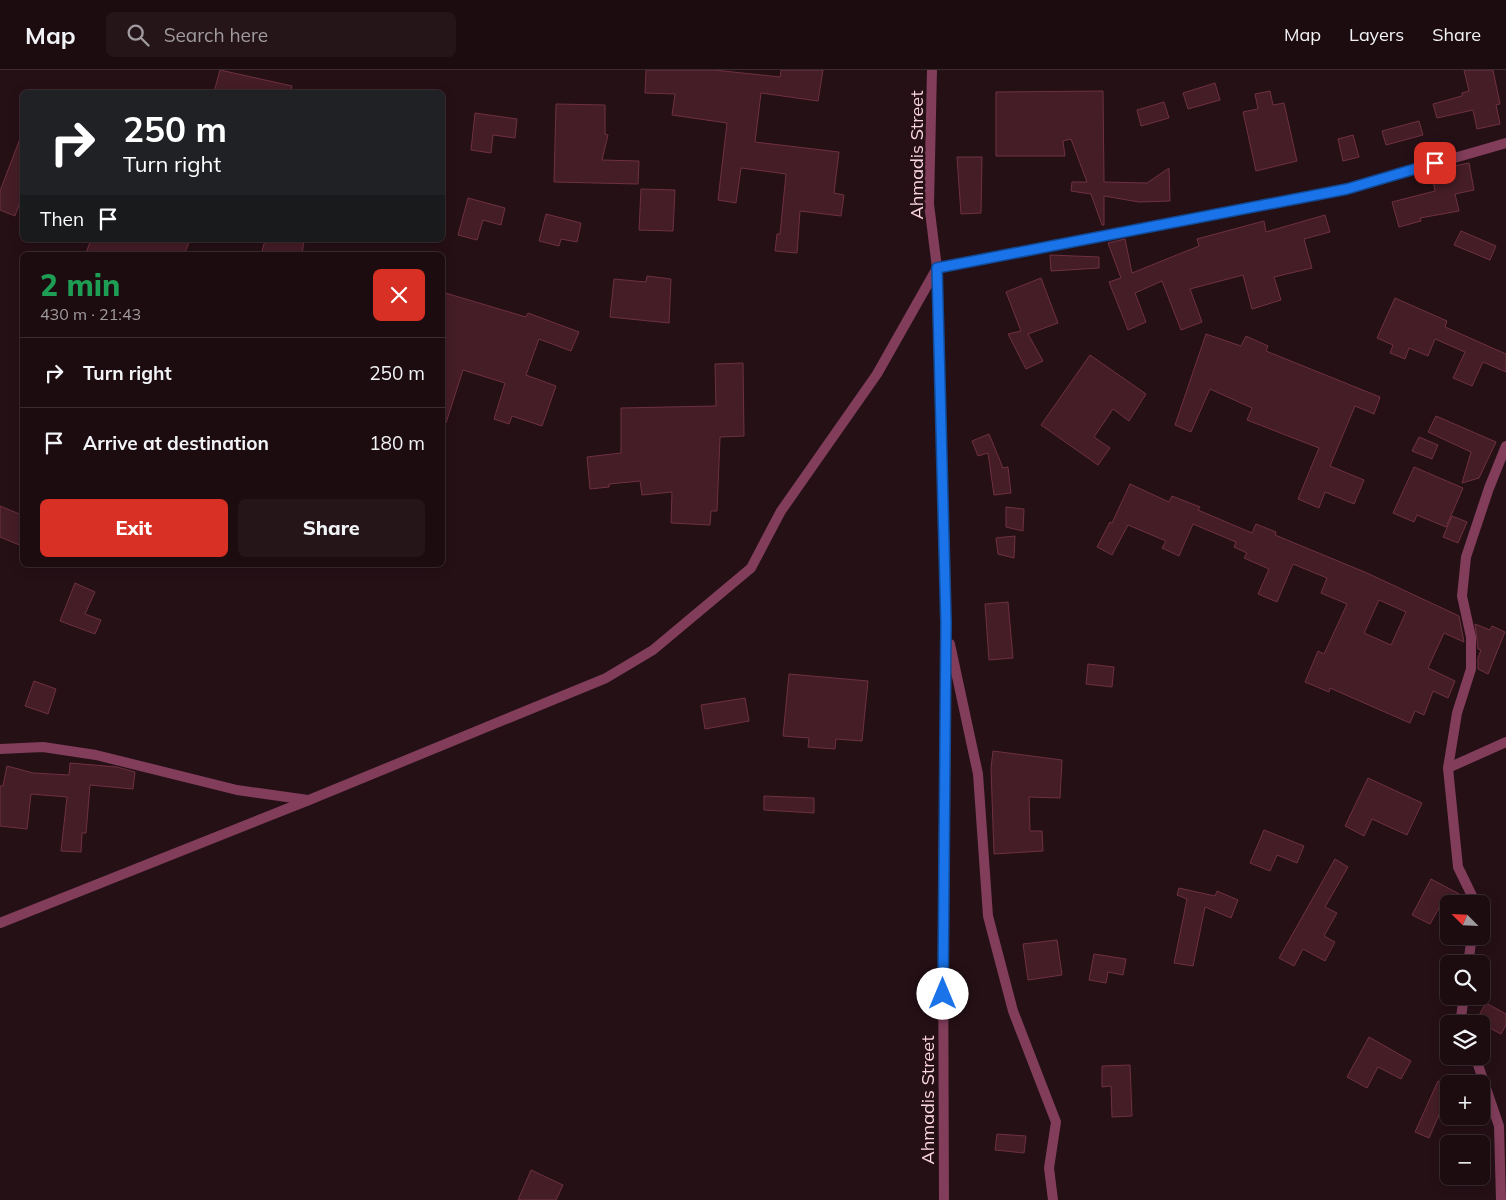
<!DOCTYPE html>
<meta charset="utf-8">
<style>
:root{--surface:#1c0c10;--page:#251519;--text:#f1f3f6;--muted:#a09b9f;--line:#3a2c30;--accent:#d93025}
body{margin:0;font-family:Mulish,sans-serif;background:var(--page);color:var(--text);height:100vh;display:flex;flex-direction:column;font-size:19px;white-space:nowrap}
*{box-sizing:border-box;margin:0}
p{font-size:16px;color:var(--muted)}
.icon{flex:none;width:28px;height:28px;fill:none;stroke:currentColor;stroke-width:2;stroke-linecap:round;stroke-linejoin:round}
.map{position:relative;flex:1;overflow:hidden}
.drawer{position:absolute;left:20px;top:182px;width:425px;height:315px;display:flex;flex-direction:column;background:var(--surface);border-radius:8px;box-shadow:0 2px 12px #0003,0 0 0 1px var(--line)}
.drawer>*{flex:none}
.guide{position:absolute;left:20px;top:20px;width:425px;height:152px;border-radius:8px;box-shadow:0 2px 12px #0003,0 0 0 1px var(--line);background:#202124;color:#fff;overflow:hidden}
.needle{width:32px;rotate:294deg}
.controls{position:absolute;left:1440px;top:825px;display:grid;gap:10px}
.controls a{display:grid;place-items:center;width:50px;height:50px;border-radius:8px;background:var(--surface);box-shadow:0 2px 12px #0003,0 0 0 1px var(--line);font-size:25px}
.pin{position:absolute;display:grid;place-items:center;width:42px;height:42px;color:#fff;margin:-21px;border-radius:10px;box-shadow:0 2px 8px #0006}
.me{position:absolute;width:55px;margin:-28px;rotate:0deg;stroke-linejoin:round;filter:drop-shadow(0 0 4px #0008)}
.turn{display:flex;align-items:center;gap:18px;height:105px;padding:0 20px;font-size:22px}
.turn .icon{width:65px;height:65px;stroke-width:2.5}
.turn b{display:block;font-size:35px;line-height:42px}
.then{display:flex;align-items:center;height:48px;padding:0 20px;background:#0003;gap:10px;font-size:19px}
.round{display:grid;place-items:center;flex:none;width:52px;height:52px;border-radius:8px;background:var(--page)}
.summary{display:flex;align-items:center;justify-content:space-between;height:85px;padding:0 20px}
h1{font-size:30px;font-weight:800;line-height:38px;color:#1e9e55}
.button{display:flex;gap:10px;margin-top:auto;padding:10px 20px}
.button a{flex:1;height:58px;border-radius:8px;background:var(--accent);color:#fff;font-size:20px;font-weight:800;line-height:58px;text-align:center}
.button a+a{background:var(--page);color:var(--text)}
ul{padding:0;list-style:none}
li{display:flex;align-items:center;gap:15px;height:70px;padding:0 20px;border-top:1px solid var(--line)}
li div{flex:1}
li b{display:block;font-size:19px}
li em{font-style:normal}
header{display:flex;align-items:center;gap:30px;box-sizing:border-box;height:70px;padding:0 25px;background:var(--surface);border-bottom:1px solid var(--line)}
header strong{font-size:24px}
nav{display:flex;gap:28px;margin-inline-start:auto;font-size:18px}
.search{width:350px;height:45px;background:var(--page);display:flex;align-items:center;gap:12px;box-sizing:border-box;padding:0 18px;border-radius:8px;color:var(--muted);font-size:19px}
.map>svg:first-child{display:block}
.building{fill:#451d27;stroke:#6f3041;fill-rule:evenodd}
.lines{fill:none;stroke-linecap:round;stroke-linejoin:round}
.minor{stroke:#813d5a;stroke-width:10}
.route-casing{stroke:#114b97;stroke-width:12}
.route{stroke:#1a73e8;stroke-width:9}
.labels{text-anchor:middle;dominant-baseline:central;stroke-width:5;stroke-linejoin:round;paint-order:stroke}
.street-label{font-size:18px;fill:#fdd6e3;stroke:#251016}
</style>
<header>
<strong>Map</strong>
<div class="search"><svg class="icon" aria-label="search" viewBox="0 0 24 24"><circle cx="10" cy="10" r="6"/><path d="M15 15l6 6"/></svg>Search here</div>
<nav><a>Map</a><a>Layers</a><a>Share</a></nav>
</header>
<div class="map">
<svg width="1506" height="1130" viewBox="0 0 1506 1130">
<rect width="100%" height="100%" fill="#251016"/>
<g class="building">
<path d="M220,0l72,16 -1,6h-77z"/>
<path d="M646,0h68l66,7 1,-7h42l-5,31 -57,-8 -6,49 84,10 -5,41 10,2 -3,21 -41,-5 -3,42 -22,-2 2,-17h3l6,-60 -45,-6 -5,35 -18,-3 9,-77 -55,-8 3,-21 -30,-1z"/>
<path d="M1464,0h29l7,34 -4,1 4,19 -23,5 -4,-19 -36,8 -4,-14 29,-8v-3l7,-2z"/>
<path d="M1215,13l5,17 -32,9 -5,-16z"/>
<path d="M1103,21l1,91 43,1 22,-15 1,33 -31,1 -35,-6v29h-2l-11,-31 -20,-3 1,-9h15l-16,-43 -8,2 2,15h-69v-64z"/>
<path d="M1270,21l3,14 11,-2 13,58 -41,10 -13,-59 15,-3 -3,-15z"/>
<path d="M1164,32l5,16 -28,8 -4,-16z"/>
<path d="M556,34l49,1v29l3,1 -6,25 37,1 -1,23 -84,-2z"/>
<path d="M475,43l42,6 -2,19 -22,-3 -2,18 -20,-3z"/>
<path d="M1419,51l4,14 -37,10 -4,-14z"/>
<path d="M1353,65l6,22 -16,4 -5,-22z"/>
<path d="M21,66l1,60 -7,20 -15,-6v-19z"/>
<path d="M957,87h25l-1,56 -20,1z"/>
<path d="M1469,93l5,27 -19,4 4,17 -39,7 1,3 -22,6 -7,-25 43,-11 -3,-15 23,-4 -1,-6z"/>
<path d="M641,119l34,1 -2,41 -34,-1z"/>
<path d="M468,128l37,10 -4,17 -18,-5 -6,20 -19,-5z"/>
<path d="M546,144l35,9 -4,19 -16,-3 -2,7 -20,-5z"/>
<path d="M1325,145l5,17 -26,7 8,29 -38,9 7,23 -29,9 -9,-34 -53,14 12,33 -21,8 -19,-49 -27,12 11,29 -18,8 -19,-48 12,-4 -13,-35 17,-4 7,34 67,-27 -2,-7 67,-18 2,11z"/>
<path d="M1461,161l35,15 -6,14 -36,-15z"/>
<path d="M91,170h99l-6,15h-99z"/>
<path d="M265,170h39l-2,15h-41z"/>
<path d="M1050,185l49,2v11l-48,3z"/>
<path d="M647,206l24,3 -2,44 -59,-6 4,-38 32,3z"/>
<path d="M1041,208l17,45 -30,11 15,27 -17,8 -18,-35 13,-3 -15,-39z"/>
<path d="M442,222l84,25 2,-4 51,19 -8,19 -32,-12 -13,36 30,11 -14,40 -30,-10 -3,8 -15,-5 11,-36 -42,-13 -17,53 -4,-1z"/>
<path d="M1395,228l52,23 -2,6 61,27v18l-23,-10 -11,24 -19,-8 12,-26 -30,-13 -7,17 -19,-8 -4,11 -15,-6 3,-8 -16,-7z"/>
<path d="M1206,264l35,12 5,-10 22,10 -2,5 114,46 -6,17 -19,-8 -25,60 34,14 -10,24 -29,-12 -6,16 -21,-9 21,-51 -72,-28 5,-12 -42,-19 -19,43 -16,-7z"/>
<path d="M1090,285l56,39 -17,27 -16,-12 -19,28 16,11 -12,17 -57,-40z"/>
<path d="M743,293l1,73 -24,1 -3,74h-6l-1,14 -39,-2 1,-31 -30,3 -2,-14 -31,3v3l-19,2 -3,-32 34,-4v-45l95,-2 -1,-42z"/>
<path d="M1436,346l60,26 -17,36 -17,5 9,-31 -43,-20z"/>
<path d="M989,364l14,34 5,-1 3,26 -17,2 -6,-42 -10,3 -6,-15z"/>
<path d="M1419,367l19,8 -6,14 -20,-8z"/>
<path d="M1414,397l49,21 -17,39 -29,-12 -3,7 -21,-9z"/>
<path d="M1130,414l39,18 3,-6 28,11 -2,3 54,23 4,-9 20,8 -1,3 92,38 92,43 5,26 -20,-9 -16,35 27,13 -7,17 -15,-7 -9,24 -9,-4 -5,12 -80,-35 -1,4 -24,-10 13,-31 6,3 23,-50 -26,-11 6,-15 -34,-14 -16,38 -19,-8 11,-25 -25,-11 3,-5 -13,-6 2,-5 -43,-18 -14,32 -17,-8 4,-7 -38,-16 -16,30 -15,-8 13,-25 2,1zM1379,530l27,12 -15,33 -27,-12z"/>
<path d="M0,436l22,9v31l-22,-9z"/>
<path d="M1006,437l18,2 -1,22 -17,-4z"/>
<path d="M1452,446l15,6 -9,21 -15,-6z"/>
<path d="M1015,466l-1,22 -16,-4 -2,-16z"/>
<path d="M75,513l20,9 -10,22 16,6 -6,14 -35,-13z"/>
<path d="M1008,532l5,56 -24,2 -4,-56z"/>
<path d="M1475,554l15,6 2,-4 13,6 -17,42 -10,-5v-11l3,-8 -3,-1z"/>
<path d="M1088,594l26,3 -2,20 -26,-3z"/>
<path d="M789,604l79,7 -6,60 -26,-2 -1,10 -27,-2 1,-9 -26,-2z"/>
<path d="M34,611l22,8 -8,25 -23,-8z"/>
<path d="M745,628l4,23 -44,8 -4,-24z"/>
<path d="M993,681l69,9 -2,38 -31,-1 1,34h12l1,20 -49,3 -3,-86z"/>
<path d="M70,693l47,4 18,5 -2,17 -43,-4 -4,48h-4l-1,19 -20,-1 6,-54 -36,-3 -4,35 -27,-3v-40h3l4,-20 26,7 36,2z"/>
<path d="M1368,708l54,25 -15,32 -35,-16 -8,17 -19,-10z"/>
<path d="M764,726l50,2v15l-50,-3z"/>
<path d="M1264,760l40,16 -7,17 -20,-8 -7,16 -20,-8z"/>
<path d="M1335,789l13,8 -23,40 12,6 -13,23 11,6 -10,19 -22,-12 -9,17 -15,-8z"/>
<path d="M1431,809l34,18 3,7h-19v9l-10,-5 -9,16 -18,-9z"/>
<path d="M1179,818l36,8 2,-5 21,9 -7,18 -26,-11 -12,59 -19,-3 13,-64 -10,-4z"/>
<path d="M1057,870l5,35 -34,5 -5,-36z"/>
<path d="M1094,884l32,5 -3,16 -15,-3 -2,11 -17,-3z"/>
<path d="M1486,933l20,11v11l-5,9 -19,-10h-8z"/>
<path d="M1369,967l42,24 -10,18 -23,-12 -11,21 -20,-11z"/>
<path d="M1130,995l2,51 -20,1 -1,-31 -9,1v-21z"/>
<path d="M1438,1011l11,5v25l-7,-3 -13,30 -14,-6z"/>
<path d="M997,1064l29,2 -2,17 -29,-3z"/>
<path d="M531,1100l32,15 -7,15h-38z"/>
</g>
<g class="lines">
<g class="minor">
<path d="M932,0l-3,134 8,64 9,355 -3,295 1,282"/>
<path d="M937,198l410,-79 159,-46"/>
<path d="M950,574l28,130 10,142 25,95 43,111 -7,46 4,32"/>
<path d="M0,679l43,-2 53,8 141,35 71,10"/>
<path d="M1448,698l58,-26"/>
<path d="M1476,834l-18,-37 -10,-99 9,-55 14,-44v-32l-9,-41 4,-39 23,-69 17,-42"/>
<path d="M0,853l309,-123 297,-122 47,-28 98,-82 30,-57 96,-137 60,-106"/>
<path d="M1468,894l4,-28"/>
<path d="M1463,954l-2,-7 3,-21"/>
<path d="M1475,986l24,70 2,74"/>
</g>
</g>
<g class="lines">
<g class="route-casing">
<path id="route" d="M943,924l3,-371 -9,-355 410,-79 88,-26"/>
</g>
<use href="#route" class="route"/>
</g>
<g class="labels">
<g class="street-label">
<text transform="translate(916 85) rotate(-90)">Ahmadis Street</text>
<text transform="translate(927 1030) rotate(-90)">Ahmadis Street</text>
</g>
</g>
</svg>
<div class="controls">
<a><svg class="needle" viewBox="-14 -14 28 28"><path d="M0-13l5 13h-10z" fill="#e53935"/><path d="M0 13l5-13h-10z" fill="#a09b9f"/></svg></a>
<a><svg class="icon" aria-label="search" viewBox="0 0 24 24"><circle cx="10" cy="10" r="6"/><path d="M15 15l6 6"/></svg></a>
<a><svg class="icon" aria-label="layers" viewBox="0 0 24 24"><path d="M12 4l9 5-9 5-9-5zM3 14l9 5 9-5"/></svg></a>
<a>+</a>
<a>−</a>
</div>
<div class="pin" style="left:1435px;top:93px;background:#d93025"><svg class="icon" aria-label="arrive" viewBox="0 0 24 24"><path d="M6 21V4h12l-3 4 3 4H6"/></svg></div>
<svg class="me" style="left:943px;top:924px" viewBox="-20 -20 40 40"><circle r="19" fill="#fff"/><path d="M0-13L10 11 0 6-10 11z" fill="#1a73e8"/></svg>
<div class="guide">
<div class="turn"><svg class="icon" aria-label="right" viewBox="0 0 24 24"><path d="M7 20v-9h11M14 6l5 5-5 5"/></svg><div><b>250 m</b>Turn right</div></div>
<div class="then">Then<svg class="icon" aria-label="arrive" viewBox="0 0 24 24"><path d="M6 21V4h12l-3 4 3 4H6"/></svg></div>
</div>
<section class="drawer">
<div class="summary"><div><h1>2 min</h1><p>430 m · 21:43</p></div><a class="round" style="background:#d93025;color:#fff"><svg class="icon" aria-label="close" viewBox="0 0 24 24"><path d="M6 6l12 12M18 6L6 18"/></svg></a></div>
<ul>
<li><svg class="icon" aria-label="right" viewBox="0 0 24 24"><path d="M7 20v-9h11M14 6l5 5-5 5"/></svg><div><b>Turn right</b></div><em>250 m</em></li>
<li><svg class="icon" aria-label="arrive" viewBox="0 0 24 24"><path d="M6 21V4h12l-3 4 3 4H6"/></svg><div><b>Arrive at destination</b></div><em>180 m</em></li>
</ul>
<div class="button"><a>Exit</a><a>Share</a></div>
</section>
</div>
